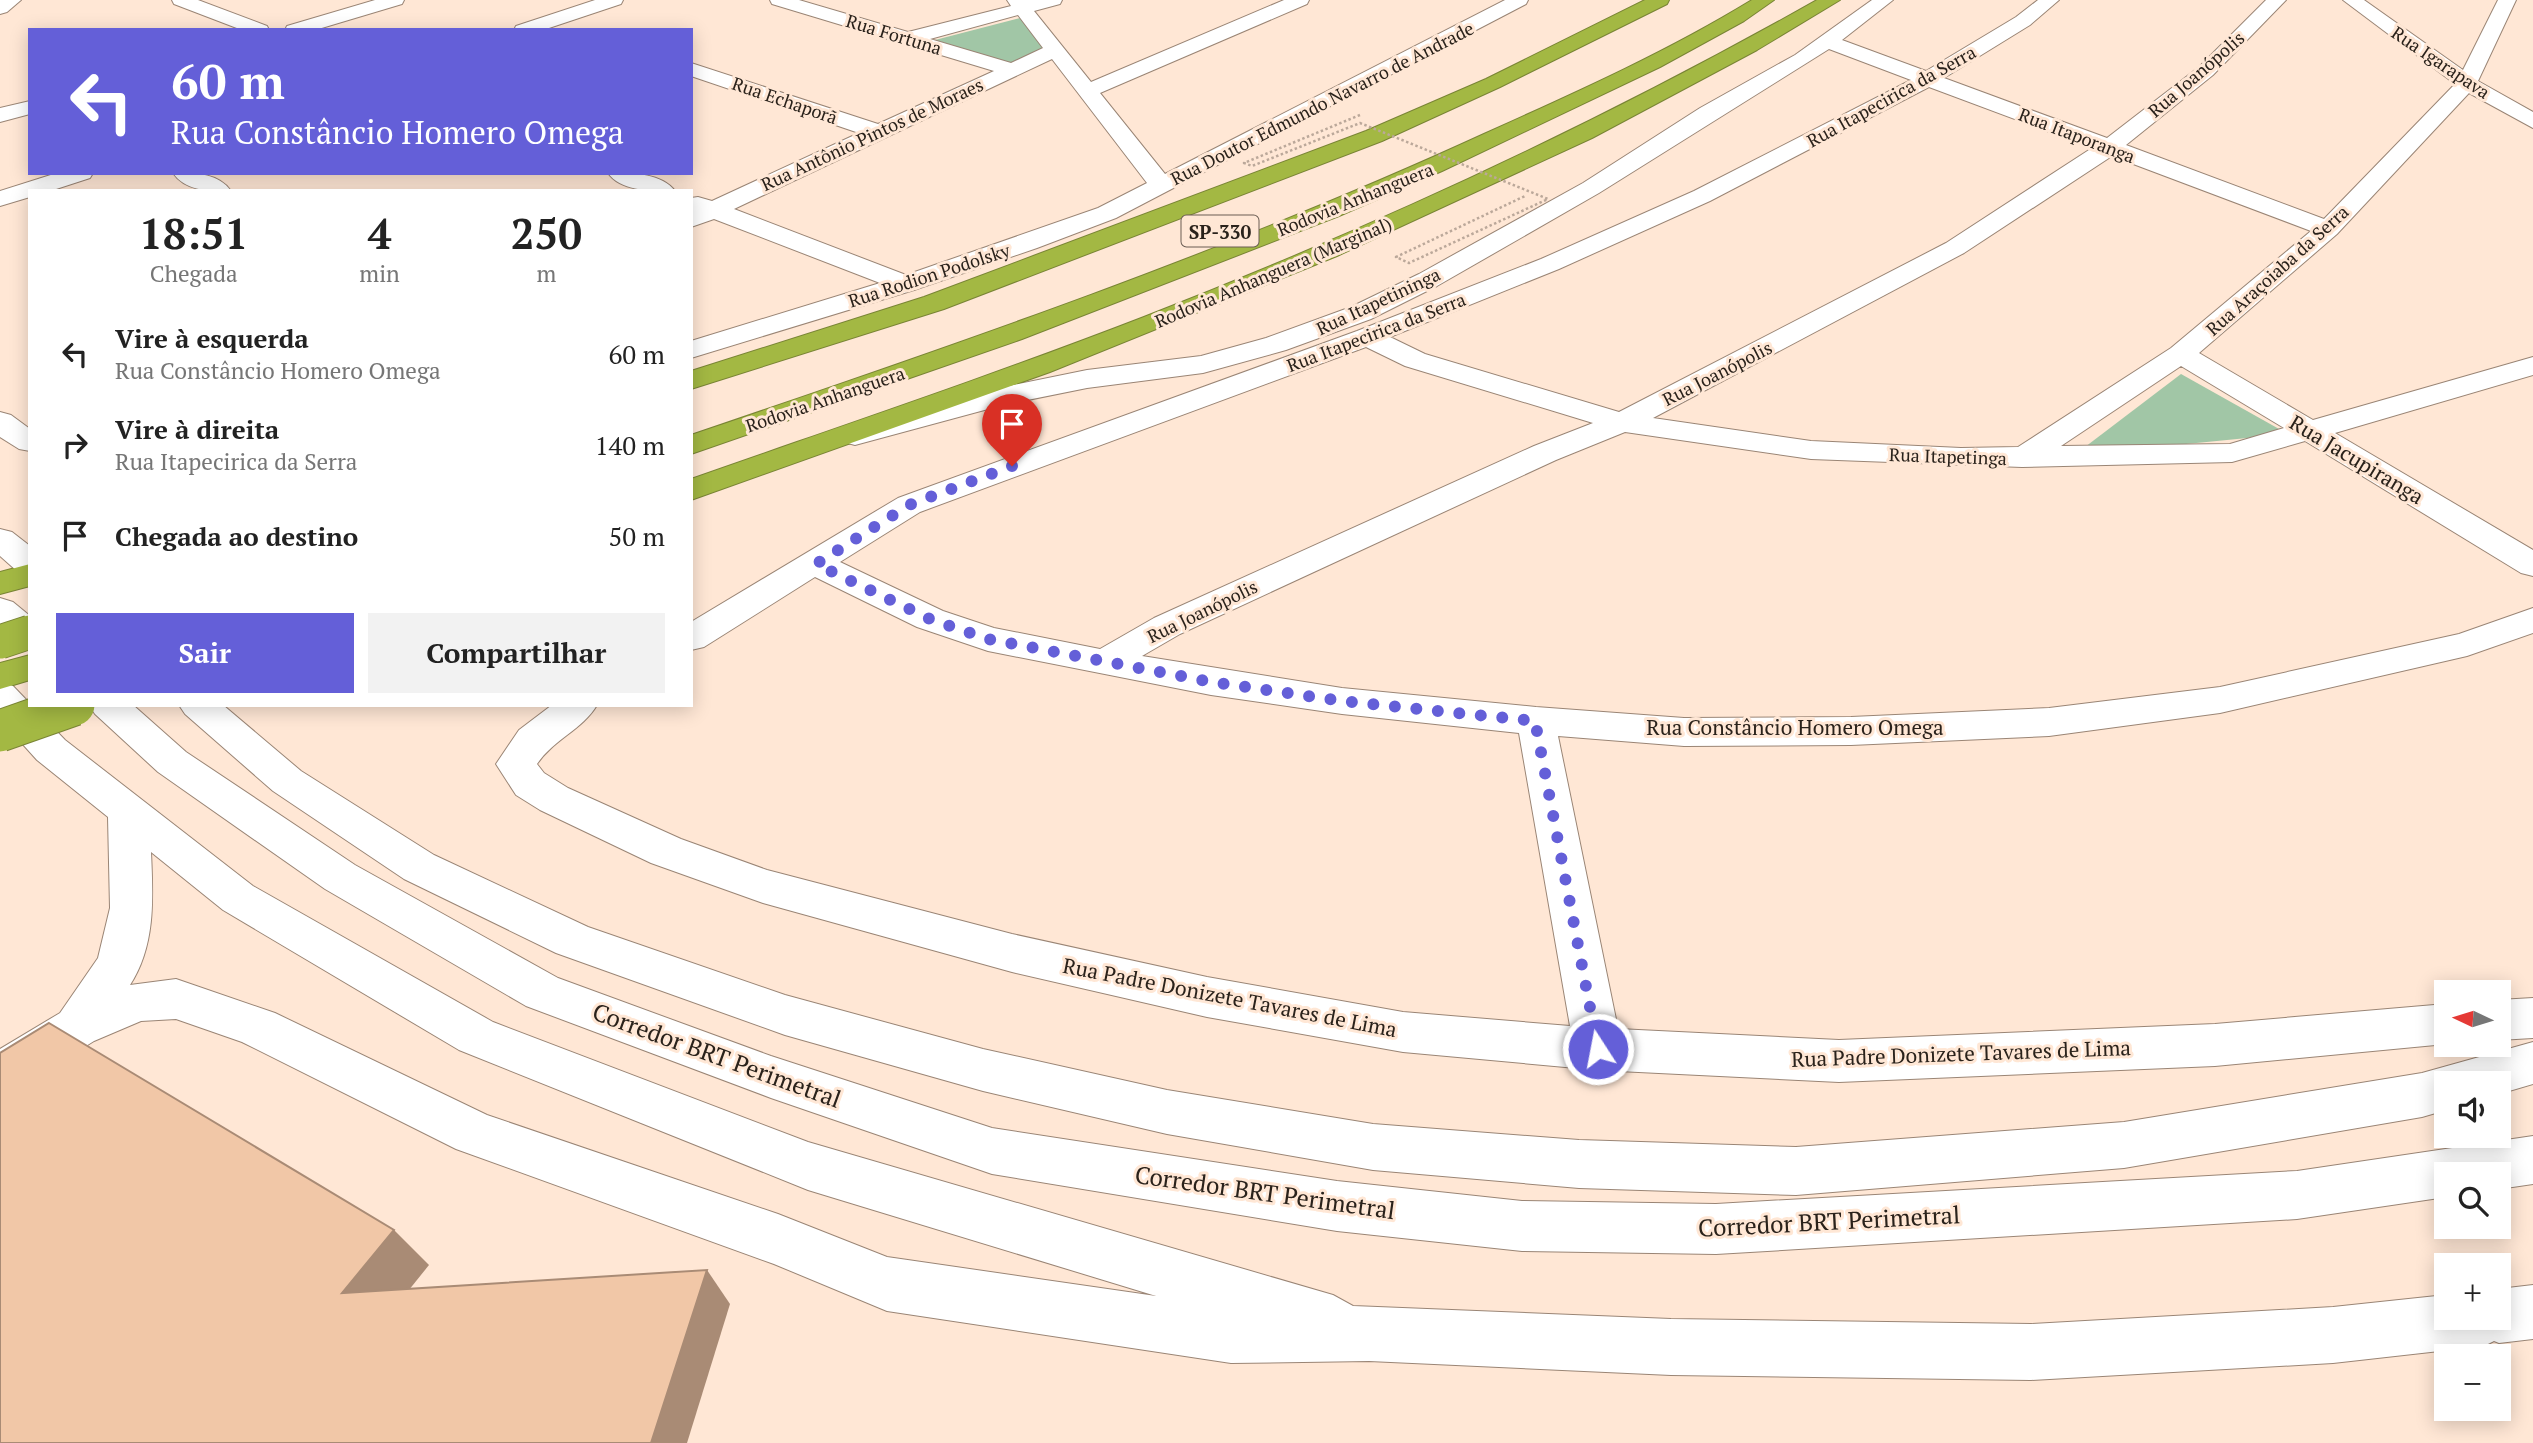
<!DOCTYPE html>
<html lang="pt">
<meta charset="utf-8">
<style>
:root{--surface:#fff;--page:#f2f2f2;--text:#222;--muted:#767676;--accent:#645fd8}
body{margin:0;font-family:"PT Serif",serif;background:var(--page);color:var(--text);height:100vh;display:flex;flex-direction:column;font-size:26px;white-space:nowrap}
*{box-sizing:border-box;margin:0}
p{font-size:23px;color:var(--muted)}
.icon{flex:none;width:38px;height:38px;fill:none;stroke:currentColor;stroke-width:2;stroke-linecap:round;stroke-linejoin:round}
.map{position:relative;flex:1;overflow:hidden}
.panel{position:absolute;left:28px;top:189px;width:665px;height:518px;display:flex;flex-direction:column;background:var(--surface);border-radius:0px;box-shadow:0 4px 18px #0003}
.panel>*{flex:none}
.hud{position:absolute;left:28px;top:28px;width:665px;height:147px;border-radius:0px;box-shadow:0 4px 18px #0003;background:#645fd8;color:#fff;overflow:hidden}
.needle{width:46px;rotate:274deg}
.fabs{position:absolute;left:2434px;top:980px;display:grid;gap:14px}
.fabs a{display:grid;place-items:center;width:77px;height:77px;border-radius:0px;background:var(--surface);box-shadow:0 4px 18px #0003;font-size:35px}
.pin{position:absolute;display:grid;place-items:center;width:60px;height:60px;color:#fff;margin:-72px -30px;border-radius:50% 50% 50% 0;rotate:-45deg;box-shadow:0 0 7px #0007}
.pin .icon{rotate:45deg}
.me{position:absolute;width:77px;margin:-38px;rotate:349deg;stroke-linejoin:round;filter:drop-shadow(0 0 5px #0008)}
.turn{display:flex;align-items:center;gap:24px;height:147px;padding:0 28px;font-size:32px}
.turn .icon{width:91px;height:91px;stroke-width:2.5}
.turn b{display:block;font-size:49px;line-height:60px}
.eta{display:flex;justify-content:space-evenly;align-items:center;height:119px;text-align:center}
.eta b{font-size:42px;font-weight:600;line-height:49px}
.cta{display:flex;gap:14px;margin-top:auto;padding:14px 28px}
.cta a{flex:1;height:80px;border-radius:0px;background:var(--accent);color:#fff;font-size:28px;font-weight:600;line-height:80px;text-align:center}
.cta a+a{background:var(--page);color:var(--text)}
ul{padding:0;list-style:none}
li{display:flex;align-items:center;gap:21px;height:91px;padding:0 28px}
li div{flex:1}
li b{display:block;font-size:26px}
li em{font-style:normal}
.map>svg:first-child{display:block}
.green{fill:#a1c6a6}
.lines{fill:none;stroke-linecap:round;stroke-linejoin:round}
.minor-casing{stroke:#9a8575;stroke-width:2}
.highway-casing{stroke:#798435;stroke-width:2}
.minor{fill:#fff;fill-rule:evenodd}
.highway{fill:#a3b843;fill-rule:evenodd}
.highway-bridge-far1-casing{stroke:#798435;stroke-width:35;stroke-linecap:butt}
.highway-bridge-casing{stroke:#798435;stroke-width:43;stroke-linecap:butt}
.path-bridge{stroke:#bba89a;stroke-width:2.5;stroke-dasharray:2.5 2.5;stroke-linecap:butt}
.highway-bridge-far1{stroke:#a3b843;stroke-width:33}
.highway-bridge{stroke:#a3b843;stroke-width:41}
.shaded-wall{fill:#a98b75}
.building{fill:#f1c7a7;stroke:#a98b75;stroke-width:2}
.route{stroke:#645fd8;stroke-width:12;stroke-dasharray:0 21.6}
.labels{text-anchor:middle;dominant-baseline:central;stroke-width:6;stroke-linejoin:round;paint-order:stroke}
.far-street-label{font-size:18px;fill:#2a221b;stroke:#ffe7d5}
.shield{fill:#ffe7d5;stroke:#6a5d53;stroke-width:2}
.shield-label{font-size:19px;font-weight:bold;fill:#2a221b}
.street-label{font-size:21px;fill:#2a221b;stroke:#ffe7d5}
.near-street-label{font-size:24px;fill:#2a221b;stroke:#ffe7d5}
</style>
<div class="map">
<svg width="2533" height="1443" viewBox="0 0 2533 1443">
<rect width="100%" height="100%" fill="#ffe7d5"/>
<g class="green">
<path d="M1020,18l25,31 -30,15 -80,-24z"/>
<path d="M2181,374l107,60 -112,11 -91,2z"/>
</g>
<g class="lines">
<g class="minor-casing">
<g id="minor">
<path d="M0,0h21l-14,12 -7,2z"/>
<path d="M172,0h26l69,26 2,4h-27l-68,-26z"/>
<path d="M375,0h29l-2,4 -87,26h-30l2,-4z"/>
<path d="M595,0h28l-2,4 -78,26h-29l2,-4z"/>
<path d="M770,0h29l109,32 103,-26 -4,-6h55l-2,4 -26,7 57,71 193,-82h25l-2,4 -207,89 65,81 340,-174h23l-2,4 -410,214 -79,30 -123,42 -223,68v-17l189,-58 -166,-64 -23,8v-29l7,-1 14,4 147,-68 -168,-57v-13l187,61 116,-53 -222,-67zM1018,15l25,33 -32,15 -81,-24zM1052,59l95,124 -49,25 -192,67 -172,-66z"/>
<path d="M1872,0h21l-51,40 84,31 90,-54 22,-17h21l-29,25 -86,53 163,60 92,-71 67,-67h20l-73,75 -87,70 198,74 131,-135 -112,-84h21l99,70 35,-70h18l-38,81 55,31v16l-64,-35 -132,141 -138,119 114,67 220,-63v18l-198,58 198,117v26l-12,-3 -216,-132 -73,21 -210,5 -211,-8 -186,-27 -69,28 -376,174 -38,22 200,32 194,19 148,11 167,-1 198,-9 171,-21 239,-53 74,-26v25l-66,23 -247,57 -171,23 -198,9 -167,1 -126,-10 60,293 221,11 376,-16 231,-20v40l-231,22 -376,16 -241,-12 -195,-18 -196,-35 -195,-45 -249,-69 -112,-40 -111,-53 -24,-15 -20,-31 23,-34 33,-25h45c-14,24 -44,35 -60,59l7,9 24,15 113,51 86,31 245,64 195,43 196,35 167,14 -51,-293 -177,-19 -131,-19 -223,-44 -71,-24 -102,-50 -111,70 -13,3v-28l207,-124 459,-167 184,-72 153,-68 217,-111 -82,-31 -230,144 -162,93 -66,33 -85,31 -83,23 -116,15 -84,17 -148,40 -11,-3 -4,-6 4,-6 155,-42 88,-18 114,-14 65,-18 85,-31 68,-33 164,-91 117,-75 95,-53zM1929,87l163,61 -146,95 -327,169 -194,-58 -35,-17 169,-68 151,-68zM2112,156l199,75 -140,117 -153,99 -57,1 -150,-7 -158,-23 311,-165zM1366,347l39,19 188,57 -59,23 -380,172 -54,31 -106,-21 -51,-17 -103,-49 80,-50zM2181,366l103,62 -54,16 -169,2z"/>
<path d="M30,101v13l-30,8v-14z"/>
<path d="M57,173h36l-3,5 -40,13h-20v6l-30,9v-15z"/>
<path d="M173,173c19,0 45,-1 58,18 -20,0 -45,1 -58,-18z"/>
<path d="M608,173c20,0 53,-1 67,18 -21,0 -54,1 -67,-18z"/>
<path d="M0,412l11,3 19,14v22l-11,-2 -19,-12z"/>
<path d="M0,529l12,3 18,14v29l-12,-3 -18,-16z"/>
<path d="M0,598l13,4 17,14v32l-13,-4 -17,-15z"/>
<path d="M0,682l13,4 52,54 188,146 240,136 315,120 525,153 20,11 318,13 360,5 302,-17 113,-12v23h53v-29l34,-4v54l-34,4 -5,-2 -10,5 -151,17 -302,17 -360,-5 -302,-14 -138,2 -344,-52 -113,-47 -318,-115 -214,-107 -66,-23 -35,2 -47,20 -77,48 -17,6v-46l60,-36 38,-55 12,-50 -2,-91 -71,-57 -37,-41zM151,852l72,58 236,140 349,140 348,106 -269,-39 -109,-43 -291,-99 -212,-102 -99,-34 -46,6c26,-40 23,-88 21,-133z"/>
<path d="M89,705h44l53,47 169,113 203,113 213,78 221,72 345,53 185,20 194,3 581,-33 236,-35v48l-34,5v-15h-53v23l-149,22 -581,35 -194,-3 -185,-20 -345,-57 -221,-76 -245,-92 -201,-117 -167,-117 -63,-58z"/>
<path d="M179,705h44l78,66 133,84 154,72 197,68 198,54 184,41 206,34 206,16 217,7 328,-25 298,-49 111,-31v42l-34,10v-11h-53v27l-24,7 -298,51 -328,27 -217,-7 -206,-18 -206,-36 -184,-43 -198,-56 -229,-82 -152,-74 -131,-88 -88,-77z"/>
<path d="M2533,998v40l-34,2v-40z"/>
</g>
</g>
<g class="highway-casing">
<g id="highway">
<path d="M1645,0h24l-2,4 -167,83 -118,54 -438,168 -253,80v-18l233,-74 442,-166 120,-52z"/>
<path d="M1752,0h22l-30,21 -84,46 -218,104 -103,45 -317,123 -331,115v-19c268,-91 536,-183 793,-301 91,-41 183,-82 268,-134z"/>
<path d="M1817,0h23l-83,50 -165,88 -255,118 -287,116 -359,128v-21c151,-53 303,-104 453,-162 231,-90 457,-195 673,-317z"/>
<path d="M30,564v22l-30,8v-22z"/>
<path d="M30,655v25l-30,9v-26z"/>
</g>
</g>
<use href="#minor" class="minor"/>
<use href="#highway" class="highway"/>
<g class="highway-bridge-far1-casing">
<path id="highway-bridge-far1" d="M0,642l30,-10"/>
</g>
<g class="highway-bridge-casing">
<path id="highway-bridge" d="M0,731l74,-26"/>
</g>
<path class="path-bridge" d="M1360,115l-116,48 8,3 108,-43 188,76 -139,64 -13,-6 129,-61"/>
<use href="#highway-bridge-far1" class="highway-bridge-far1"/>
<use href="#highway-bridge" class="highway-bridge"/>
</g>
<g class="shaded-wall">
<path d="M394,1230l35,35 -49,61 -38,-33z"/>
<path d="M707,1270l23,34 -43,139h-36z"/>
</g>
<path class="building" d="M49,1023l345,207 -52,63 365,-23 -56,173h-651v-390z"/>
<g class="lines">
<path class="route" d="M1012,466l-103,39 -93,59 114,55 58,20 224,43 130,19 193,20 63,328"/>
</g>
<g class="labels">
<g class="far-street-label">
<text transform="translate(894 34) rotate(17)">Rua Fortuna</text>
<text transform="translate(2441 62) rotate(34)">Rua Igarapava</text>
<text transform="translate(2196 74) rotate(-41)">Rua Joanópolis</text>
<text transform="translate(1891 96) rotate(-29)">Rua Itapecirica da Serra</text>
<text transform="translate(785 100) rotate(19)">Rua Echaporã</text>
<text transform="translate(1322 103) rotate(-27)">Rua Doutor Edmundo Navarro de Andrade</text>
<text transform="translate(872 134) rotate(-25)">Rua Antônio Pintos de Moraes</text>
<text transform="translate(2077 135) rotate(21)">Rua Itaporanga</text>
<text transform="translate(1355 199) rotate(-22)">Rodovia Anhanguera</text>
<text transform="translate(2277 270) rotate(-42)">Rua Araçoiaba da Serra</text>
<text transform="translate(1273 272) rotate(-23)">Rodovia Anhanguera (Marginal)</text>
<text transform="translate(929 275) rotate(-18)">Rua Rodion Podolsky</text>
<text transform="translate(1378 301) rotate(-25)">Rua Itapetininga</text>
<text transform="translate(1376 332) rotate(-21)">Rua Itapecirica da Serra</text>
<text transform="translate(1717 373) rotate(-27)">Rua Joanópolis</text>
<text transform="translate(825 399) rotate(-19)">Rodovia Anhanguera</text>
<text transform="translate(1948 456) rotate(2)">Rua Itapetinga</text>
<text transform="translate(1202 611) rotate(-26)">Rua Joanópolis</text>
</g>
<rect class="shield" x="1181.5" y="215.5" width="77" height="31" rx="5"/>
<g class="shield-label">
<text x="1220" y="231">SP-330</text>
</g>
<g class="street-label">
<text transform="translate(2357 459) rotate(31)">Rua Jacupiranga</text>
<text x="1795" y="727">Rua Constâncio Homero Omega</text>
<text transform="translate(1230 997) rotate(11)">Rua Padre Donizete Tavares de Lima</text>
<text transform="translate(1961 1053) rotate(-2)">Rua Padre Donizete Tavares de Lima</text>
</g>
<g class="near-street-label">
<text transform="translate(717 1055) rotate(20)">Corredor BRT Perimetral</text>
<text transform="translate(1265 1192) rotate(8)">Corredor BRT Perimetral</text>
<text transform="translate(1829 1221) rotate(-3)">Corredor BRT Perimetral</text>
</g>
</g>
</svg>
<div class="fabs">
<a><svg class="needle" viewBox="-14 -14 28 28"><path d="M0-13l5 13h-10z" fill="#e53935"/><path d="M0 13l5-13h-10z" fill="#767676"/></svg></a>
<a><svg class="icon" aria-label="sound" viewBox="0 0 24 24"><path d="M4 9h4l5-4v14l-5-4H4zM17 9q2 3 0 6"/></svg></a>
<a><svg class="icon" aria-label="search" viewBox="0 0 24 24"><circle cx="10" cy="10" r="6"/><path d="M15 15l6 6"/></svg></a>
<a>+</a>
<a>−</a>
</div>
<div class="pin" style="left:1012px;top:466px;background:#d93025"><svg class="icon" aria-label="arrive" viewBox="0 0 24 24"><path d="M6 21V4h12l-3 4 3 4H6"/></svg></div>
<svg class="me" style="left:1598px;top:1049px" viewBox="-20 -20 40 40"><circle r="17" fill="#645fd8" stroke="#fff" stroke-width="3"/><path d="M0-11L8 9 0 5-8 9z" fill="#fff"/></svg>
<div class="hud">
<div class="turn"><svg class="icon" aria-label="left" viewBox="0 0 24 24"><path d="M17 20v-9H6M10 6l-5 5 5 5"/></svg><div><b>60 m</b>Rua Constâncio Homero Omega</div></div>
</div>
<section class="panel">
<div class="eta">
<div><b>18:51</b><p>Chegada</p></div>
<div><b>4</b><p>min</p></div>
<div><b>250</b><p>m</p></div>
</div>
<ul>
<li><svg class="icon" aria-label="left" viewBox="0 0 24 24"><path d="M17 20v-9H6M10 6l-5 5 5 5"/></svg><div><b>Vire à esquerda</b><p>Rua Constâncio Homero Omega</p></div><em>60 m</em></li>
<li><svg class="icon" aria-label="right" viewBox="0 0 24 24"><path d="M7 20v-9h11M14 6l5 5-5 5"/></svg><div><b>Vire à direita</b><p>Rua Itapecirica da Serra</p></div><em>140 m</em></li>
<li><svg class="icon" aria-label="arrive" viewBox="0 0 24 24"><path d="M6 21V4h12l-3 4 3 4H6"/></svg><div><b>Chegada ao destino</b></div><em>50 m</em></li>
</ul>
<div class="cta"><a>Sair</a><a>Compartilhar</a></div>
</section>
</div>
